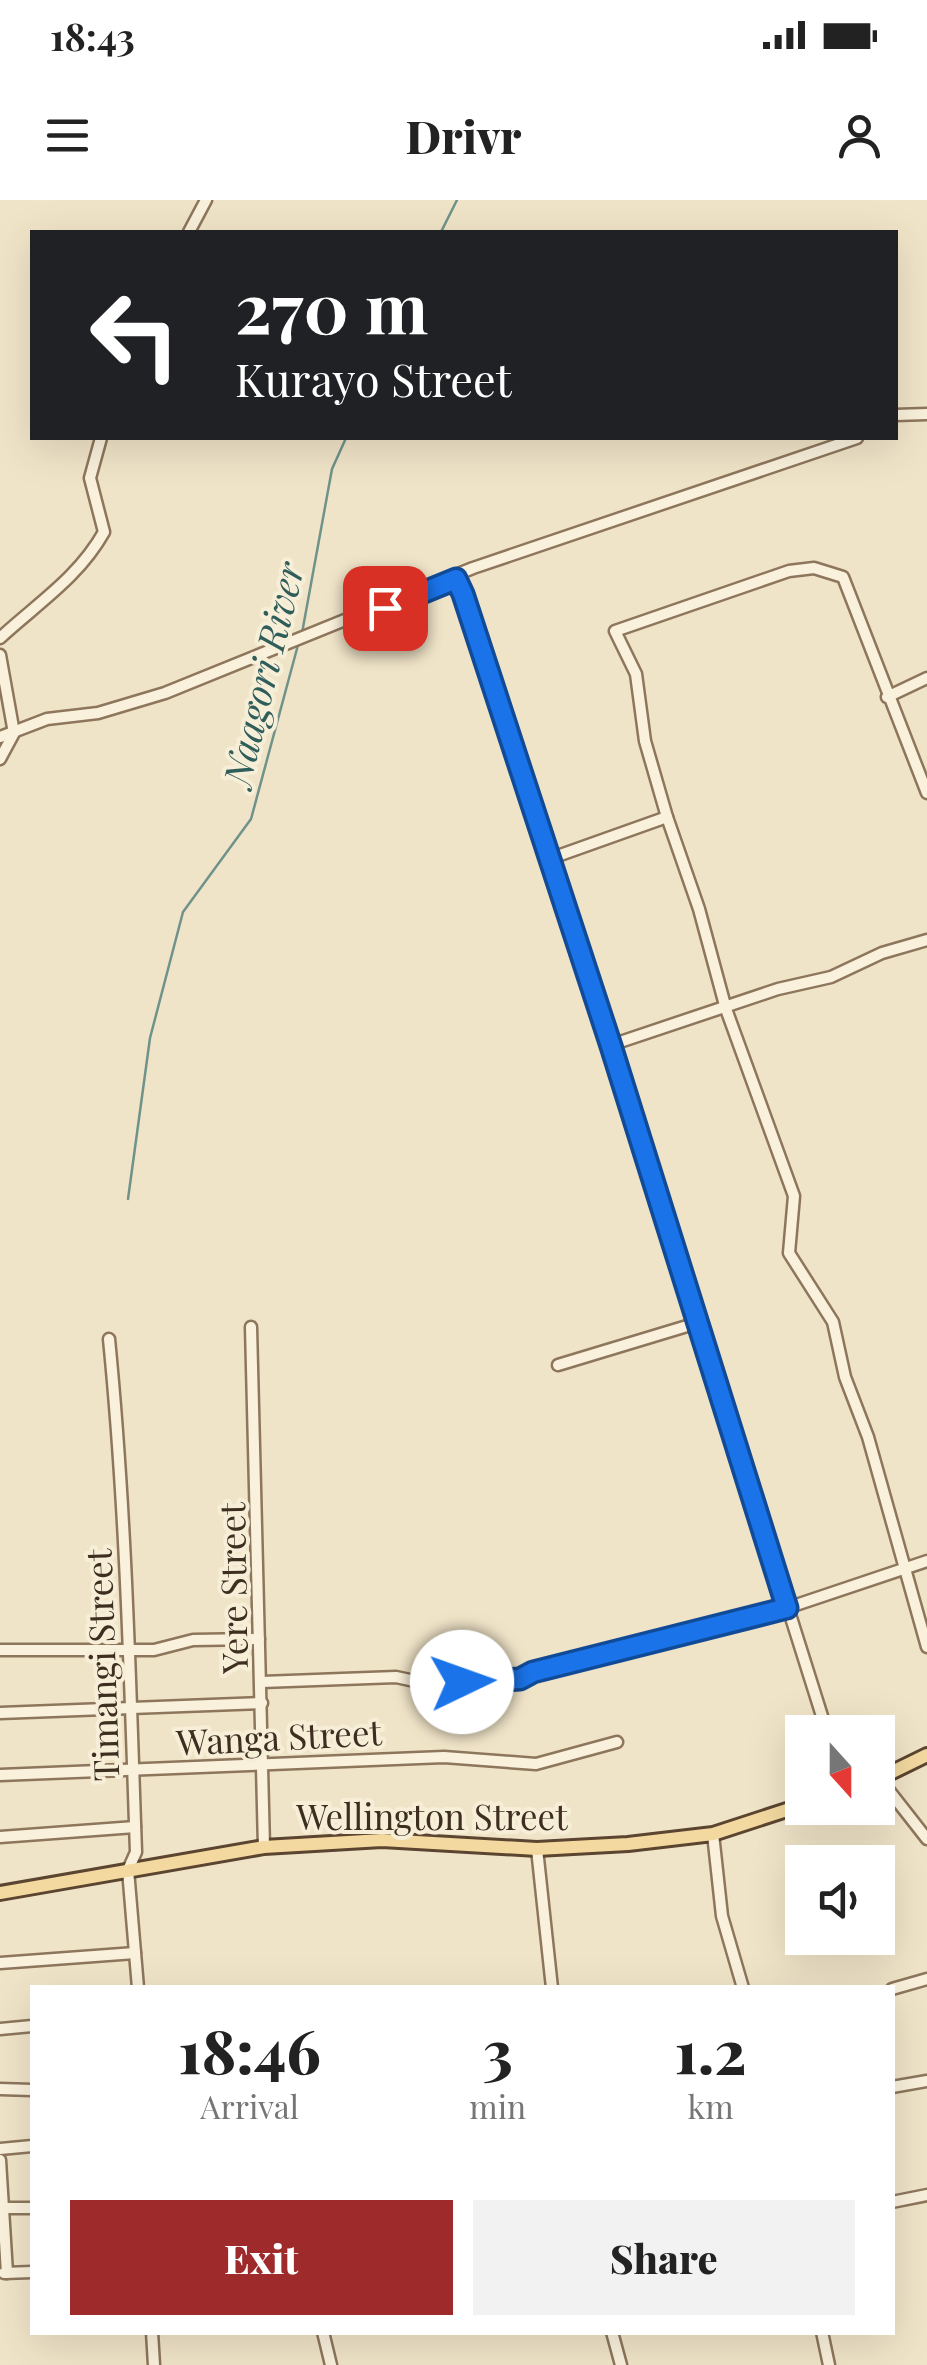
<!DOCTYPE html>
<style>
:root{--surface:#fff;--page:#f2f2f2;--text:#222;--muted:#767676;--accent:#9e2a2b}
body{margin:0;font-family:"Playfair Display",serif;background:var(--page);color:var(--text);height:100vh;display:flex;flex-direction:column;font-size:38px;white-space:nowrap}
*{box-sizing:border-box;margin:0}
p{font-size:32px;color:var(--muted)}
.icon{flex:none;width:55px;height:55px;fill:none;stroke:currentColor;stroke-width:2;stroke-linecap:round;stroke-linejoin:round}
.map{position:relative;flex:1;overflow:hidden}
.drawer{position:absolute;left:30px;top:1785px;width:865px;height:350px;display:flex;flex-direction:column;background:var(--surface);border-radius:0px;box-shadow:0 10px 40px #0002}
.drawer>*{flex:none}
.hud{position:absolute;left:30px;top:30px;width:868px;height:210px;border-radius:0px;box-shadow:0 10px 40px #0002;background:#202124;color:#fff;overflow:hidden}
.needle{width:65px;rotate:159deg}
.buttons{position:absolute;left:785px;top:1515px;display:grid;gap:20px}
.buttons a{display:grid;place-items:center;width:110px;height:110px;border-radius:0px;background:var(--surface);box-shadow:0 10px 40px #0002;font-size:50px}
.pin{position:absolute;display:grid;place-items:center;width:85px;height:85px;color:#fff;margin:-42px;border-radius:20px;box-shadow:0 5px 15px #0006}
.me{position:absolute;width:110px;margin:-55px;rotate:87deg;stroke-linejoin:round;filter:drop-shadow(0 0 8px #0008)}
.turn{display:flex;align-items:center;gap:35px;height:210px;padding:0 40px;font-size:45px}
.turn .icon{width:130px;height:130px;stroke-width:2.5}
.turn b{display:block;font-size:70px;line-height:85px}
.eta{display:flex;justify-content:space-evenly;align-items:center;height:170px;text-align:center}
.eta b{font-size:60px;font-weight:800;line-height:70px}
.button{display:flex;gap:20px;margin-top:auto;padding:20px 40px}
.button a{flex:1;height:115px;border-radius:0px;background:var(--accent);color:#fff;font-size:40px;font-weight:800;line-height:115px;text-align:center}
.button a+a{background:var(--page);color:var(--text)}
.status{display:flex;justify-content:space-between;align-items:center;height:70px;padding:0 50px;background:var(--surface);direction:ltr}
.status svg{height:28px;fill:currentColor}
header{display:flex;justify-content:space-between;align-items:center;height:130px;padding:0 40px;background:var(--surface);font-size:45px;font-weight:800}
.map>svg:first-child{display:block}
.lines{fill:none;stroke-linecap:round;stroke-linejoin:round}
.stream{stroke:#6f938a;stroke-width:2.5}
.minor-casing{stroke:#8d765c;stroke-width:15}
.major-casing{stroke:#5b4430;stroke-width:18}
.minor{stroke:#faf1dc;stroke-width:10}
.major{stroke:#f3d9a0;stroke-width:12}
.route-casing{stroke:#114b97;stroke-width:25}
.route{stroke:#1a73e8;stroke-width:18}
.labels{text-anchor:middle;dominant-baseline:central;stroke-width:8;stroke-linejoin:round;paint-order:stroke}
.street-label{font-size:35px;fill:#3d2e20;stroke:#f7eed8}
.water-label{font-size:38px;font-style:italic;fill:#2f5d5a;stroke:#f7eed8}
</style>
<div class="status"><b>18:43</b><svg viewBox="0 0 49 12"><path d="M0 12V9h3v3zM5 12V6h3v6zM10 12V3h3v9zM15 12V0h3v12zM26 1h20v11H26zM47 4h2v5h-2z"/></svg></div>
<header><svg class="icon" aria-label="menu" viewBox="0 0 24 24"><path d="M4 6h16M4 12h16M4 18h16"/></svg>Drivr<svg class="icon" aria-label="person" viewBox="0 0 24 24"><circle cx="12" cy="8" r="4"/><path d="M4 21q1-7 8-7t8 7"/></svg></header>
<div class="map">
<svg width="927" height="2165" viewBox="0 0 927 2165">
<rect width="100%" height="100%" fill="#f0e4c8"/>
<g class="lines">
<g class="stream">
<path d="M441,32l16,-32"/>
<path d="M302,433l30,-164 14,-31"/>
<path d="M128,999l22,-161 33,-126 68,-93 47,-174"/>
</g>
<g class="minor-casing">
<g id="minor">
<path d="M189,32l17,-32"/>
<path d="M895,215l32,-1"/>
<path d="M455,379l156,466 216,687"/>
<path d="M0,438c38,-35 78,-60 104,-106l-14,-54 11,-40"/>
<path d="M0,455l14,78 -14,26"/>
<path d="M887,497l40,-19"/>
<path d="M0,537l47,-18 51,-6 67,-20 308,-125 384,-130"/>
<path d="M667,617l-22,-76 -9,-67 -21,-43 174,-60 25,-3 29,9 84,216"/>
<path d="M549,659l118,-42 32,92 27,100 68,187 -5,57 44,69 12,55 23,60 59,210"/>
<path d="M611,845l167,-56 53,-12 51,-24 45,-13"/>
<path d="M251,1127l13,520"/>
<path d="M109,1139c17,171 21,342 27,513l-8,18 10,118"/>
<path d="M558,1165l139,-42"/>
<path d="M0,1450h154l39,-10 66,-1"/>
<path d="M262,1482l134,-5 37,8 87,-6 13,-7 254,-64 140,-47"/>
<path d="M0,1513l262,-10"/>
<path d="M0,1575l444,-18 92,7 81,-22"/>
<path d="M880,1579l47,60"/>
<path d="M713,1634l9,82 21,72"/>
<path d="M0,1637l135,-10"/>
<path d="M537,1649l15,139"/>
<path d="M0,1763l135,-10"/>
<path d="M892,1789l35,-10"/>
<path d="M0,1829l32,-3"/>
<path d="M892,1887l35,-6"/>
<path d="M0,1889l32,1"/>
<path d="M0,1949l32,-3"/>
<path d="M0,1960l7,113"/>
<path d="M892,2002l35,-7"/>
<path d="M0,2008h32"/>
<path d="M4,2073l28,-1"/>
<path d="M152,2132l2,33"/>
<path d="M323,2132l8,33"/>
<path d="M612,2132l9,33"/>
<path d="M822,2132l7,33"/>
</g>
</g>
<g class="major-casing">
<g id="major">
<path d="M878,1579l49,-24"/>
<path d="M0,1693l264,-46 118,-7 155,9 91,-5 85,-10 89,-29"/>
</g>
</g>
<use href="#minor" class="minor"/>
<use href="#major" class="major"/>
</g>
<g class="lines">
<g class="route-casing">
<path id="route" d="M385,408l71,-29 7,15 148,452 176,562 -254,64 -13,7 -58,3"/>
</g>
<use href="#route" class="route"/>
</g>
<g class="labels">
<g class="street-label">
<text transform="translate(232 1388) rotate(-91)">Yere Street</text>
<text transform="translate(101 1465) rotate(-92)">Timangi Street</text>
<text transform="translate(279 1536) rotate(-3)">Wanga Street</text>
<text x="432" y="1615">Wellington Street</text>
</g>
<g class="water-label">
<text transform="translate(262 474) rotate(-76)">Naagori River</text>
</g>
</g>
</svg>
<div class="buttons">
<a><svg class="needle" viewBox="-14 -14 28 28"><path d="M0-13l5 13h-10z" fill="#e53935"/><path d="M0 13l5-13h-10z" fill="#767676"/></svg></a>
<a><svg class="icon" aria-label="sound" viewBox="0 0 24 24"><path d="M4 9h4l5-4v14l-5-4H4zM17 9q2 3 0 6"/></svg></a>
</div>
<div class="pin" style="left:385px;top:408px;background:#d93025"><svg class="icon" aria-label="arrive" viewBox="0 0 24 24"><path d="M6 21V4h12l-3 4 3 4H6"/></svg></div>
<svg class="me" style="left:462px;top:1482px" viewBox="-20 -20 40 40"><circle r="19" fill="#fff"/><path d="M0-13L10 11 0 6-10 11z" fill="#1a73e8"/></svg>
<div class="hud">
<div class="turn"><svg class="icon" aria-label="left" viewBox="0 0 24 24"><path d="M17 20v-9H6M10 6l-5 5 5 5"/></svg><div><b>270 m</b>Kurayo Street</div></div>
</div>
<section class="drawer">
<div class="eta">
<div><b>18:46</b><p>Arrival</p></div>
<div><b>3</b><p>min</p></div>
<div><b>1.2</b><p>km</p></div>
</div>
<div class="button"><a>Exit</a><a>Share</a></div>
</section>
</div>
